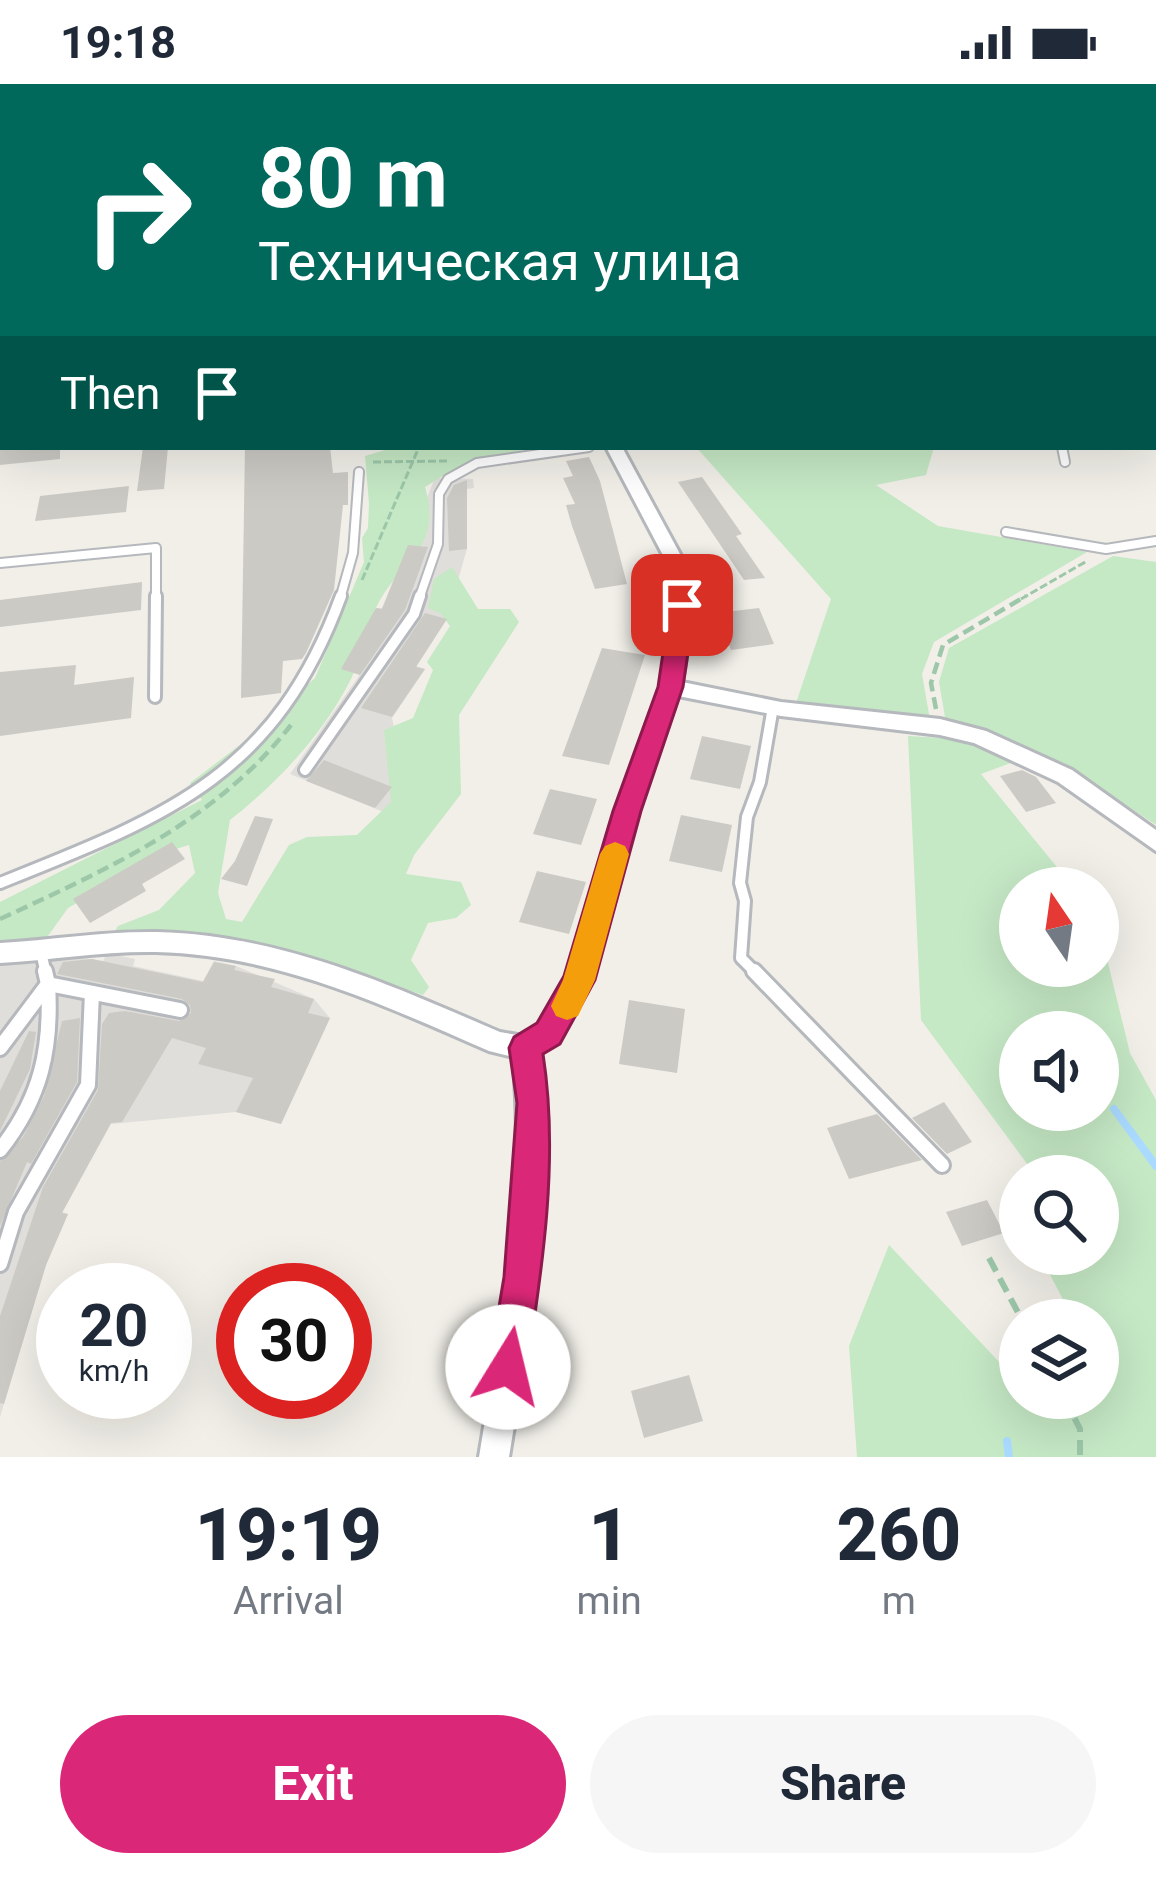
<!DOCTYPE html>
<meta charset="utf-8">
<style>
:root{--surface:#fff;--page:#f6f6f7;--text:#1f2937;--muted:#747a83;--accent:#db2777}
body{margin:0;font-family:Roboto,sans-serif;background:var(--page);color:var(--text);height:100vh;display:flex;flex-direction:column;font-size:45px;white-space:nowrap}
*{box-sizing:border-box;margin:0}
p{font-size:39px;color:var(--muted)}
.icon{flex:none;width:66px;height:66px;fill:none;stroke:currentColor;stroke-width:2;stroke-linecap:round;stroke-linejoin:round}
.map{position:relative;height:1373px;overflow:hidden}
.drawer{display:flex;flex-direction:column;background:var(--surface);flex:1}
.drawer>*{flex:none}
.top-card{position:absolute;left:0px;top:0px;width:1158px;height:366px;box-shadow:0 12px 48px #0002;background:#00695c;color:#fff;overflow:hidden}
.needle{width:78px;rotate:347deg}
.tools{position:absolute;left:999px;top:783px;display:grid;gap:24px}
.tools a{display:grid;place-items:center;width:120px;height:120px;border-radius:50%;background:var(--surface);box-shadow:0 12px 48px #0002;font-size:60px}
.speed{position:absolute;left:36px;top:1179px;display:flex;gap:24px;font-size:60px;font-weight:700;text-align:center}
.speed>*{display:grid;place-content:center;width:156px;height:156px;border-radius:50%;background:var(--surface);box-shadow:0 12px 48px #0002;line-height:1}
.speed small{font-size:30px;font-weight:400}
.speed .limit{border:18px solid #d22;background:#fff;color:#111}
.pin{position:absolute;display:grid;place-items:center;width:102px;height:102px;color:#fff;margin:-51px;border-radius:24px;box-shadow:0 6px 18px #0006}
.me{position:absolute;width:132px;margin:-66px;rotate:9deg;stroke-linejoin:round;filter:drop-shadow(0 0 9px #0008)}
.turn{display:flex;align-items:center;gap:42px;height:252px;padding:0 60px;font-size:54px}
.turn .icon{width:156px;height:156px;stroke-width:2.5}
.turn b{display:block;font-size:84px;line-height:102px}
.then{display:flex;align-items:center;height:114px;padding:0 60px;background:#0003;gap:24px;font-size:45px}
.eta{display:flex;justify-content:space-evenly;align-items:center;height:204px;text-align:center}
.eta b{font-size:72px;font-weight:800;line-height:84px}
.cta{display:flex;gap:24px;margin-top:auto;padding:24px 60px}
.cta a{flex:1;height:138px;border-radius:72px;background:var(--accent);color:#fff;font-size:48px;font-weight:800;line-height:138px;text-align:center}
.cta a+a{background:var(--page);color:var(--text)}
.status{display:flex;justify-content:space-between;align-items:center;height:84px;padding:0 60px;background:var(--surface);direction:ltr}
.status svg{height:33px;fill:currentColor}
.map>svg:first-child{display:block}
.industrial{fill:#e0deda}
.green{fill:#c5e8c5;fill-rule:evenodd}
.lines{fill:none;stroke-linecap:round;stroke-linejoin:round}
.stream{stroke:#aadaff;stroke-width:8}
.building{fill:#cccac5}
.service-far3-casing{stroke:#b5b8bc;stroke-width:9}
.service-far2-casing{stroke:#b5b8bc;stroke-width:12}
.service-far1-casing{stroke:#b5b8bc;stroke-width:16}
.service-casing{stroke:#b5b8bc;stroke-width:20}
.minor-casing{stroke:#b5b8bc;stroke-width:6}
.tertiary-casing{stroke:#b5b8bc;stroke-width:6}
.primary-casing{stroke:#f2c960;stroke-width:6}
.path-far2{stroke:#9cc7a9;stroke-width:3;stroke-dasharray:8 3;stroke-linecap:butt}
.path-far1{stroke:#9cc7a9;stroke-width:4.5;stroke-dasharray:12 6;stroke-linecap:butt}
.path{stroke:#9cc7a9;stroke-width:6;stroke-dasharray:15 8;stroke-linecap:butt}
.service-far3{stroke:#fff;stroke-width:6}
.service-far2{stroke:#fff;stroke-width:8}
.service-far1{stroke:#fff;stroke-width:10}
.service{stroke:#fff;stroke-width:14}
.minor{fill:#fff;fill-rule:evenodd}
.tertiary{fill:#fff;fill-rule:evenodd}
.primary{fill:#fff2af;fill-rule:evenodd}
.rail{stroke:#b6b7b8;stroke-width:3;stroke-dasharray:1.5 9;stroke-linecap:butt}
.route{fill:#db2777;stroke:#8e194d;stroke-width:3}
.slow{fill:#f59e0b}
</style>
<div class="status"><b>19:18</b><svg viewBox="0 0 49 12"><path d="M0 12V9h3v3zM5 12V6h3v6zM10 12V3h3v9zM15 12V0h3v12zM26 1h20v11H26zM47 4h2v5h-2z"/></svg></div>
<div class="map">
<svg width="1156" height="1373" viewBox="0 0 1156 1373">
<rect width="100%" height="100%" fill="#f1efe8"/>
<g class="industrial">
<path d="M435,394l38,1 1,9 -7,1v60l-20,69 -31,48 9,3 -33,49 15,76 -16,21 -101,-41 69,-98 17,-68h6z"/>
<path d="M107,869l28,6 -2,7 70,15 11,-20 22,5 78,33 16,19 -49,106 -45,-12 -125,12 -49,88 6,2 -22,51 -46,152v-458l67,-4 36,6z"/>
</g>
<g class="green">
<path d="M395,363l134,1 -83,26 -21,13c17,60 -18,67 -45,113 -14,24 -17,54 -29,79 -28,56 -73,103 -121,141l-12,73 8,26 16,3 47,-77 18,-8 50,-2 34,-33 -7,-72 29,-12 20,-48 -6,-8 23,-36 -10,-13 -12,-5 6,-29 18,-12 26,42h32l9,13 -60,93 2,79 -47,61 -8,19 55,8 10,23 -15,13 -28,5 -17,37 18,27 -6,8 -167,-53 -47,-6 -98,1 7,-11 41,-16 36,-37 -6,-28 -23,7 -98,56 -23,32 -45,1v-39l202,-102 -12,-17 63,-48 62,-57 49,-116 -2,-24 6,-10 1,-25 -4,-47z"/>
<path d="M696,363h238l-8,28 -50,10 62,41 149,26 -153,90 -12,32 8,46 -134,-17 35,-104z"/>
<path d="M1113,472l43,6v263c-67,-44 -129,-90 -210,-102l-7,-41 10,-34z"/>
<path d="M908,652l69,4 47,18 -43,16 93,114h-54v78h78v-44l32,131 26,47v357h-299l-8,-111 40,-101 131,139v14h78v-78h-24l-35,-66h59v-78h-62l-115,-156zM1020,948h78v78h-78z"/>
</g>
<g class="lines">
<g class="stream">
<path d="M1114,1025l42,57"/>
<path d="M1007,1357l2,16"/>
</g>
</g>
<g class="building">
<path d="M0,363h60v12l-60,6z"/>
<path d="M143,363h25l-4,42 -27,2z"/>
<path d="M245,363h85l3,26 15,-1v33h-5l-9,85 -28,63 -4,6 -19,2 -2,32 -40,5z"/>
<path d="M589,373l11,24 27,103 -32,5 -23,-63 -6,-21 9,-1 -12,-26 10,-2 -7,-15z"/>
<path d="M702,393l40,57 -6,2 29,42 -21,2 -66,-98z"/>
<path d="M467,396v69l-18,2 -2,-53 7,-13z"/>
<path d="M129,402l-3,26 -91,9 5,-25z"/>
<path d="M408,461l20,2 -23,63 -45,65 -19,-6 35,-61 6,1z"/>
<path d="M142,498l-1,28 -141,17v-27z"/>
<path d="M759,524l15,36 -43,6 -14,-37z"/>
<path d="M425,529l22,6 -31,48 9,2 -33,48 -31,-9z"/>
<path d="M602,564l43,7 -36,110 -47,-9z"/>
<path d="M76,581l-2,20 60,-8 -3,41 -131,18v-64z"/>
<path d="M702,652l49,10 -11,43 -50,-10z"/>
<path d="M324,676l68,27 -17,21 -69,-27z"/>
<path d="M1022,686l14,7 20,26 -30,9 -26,-36z"/>
<path d="M550,705l47,10 -16,46 -48,-11z"/>
<path d="M681,731l51,10 -10,47 -53,-11z"/>
<path d="M255,732l18,3 -26,67 -26,-7 14,-18z"/>
<path d="M172,758l13,17 -43,25 4,7 -56,32 -17,-24z"/>
<path d="M537,787l49,11 -17,52 -50,-12z"/>
<path d="M92,875l111,23 11,-20 22,4 -2,4 41,9 -4,8 43,12 -6,14 22,5 -49,106 -45,-12 17,-34 -55,-14 8,-16 -34,-10 -50,84 -11,1 -49,90 6,1 -22,51 -42,139 -4,-1v-87l43,-129 55,-97 4,-66 7,-11 16,-2 54,10 12,-8 -1,-8 -8,-6 -125,-25 6,-12z"/>
<path d="M629,916l56,9 -8,64 -58,-9z"/>
<path d="M80,934l-3,64 -46,82 -4,-2 -27,64v-65l23,-24 21,-41 18,-75z"/>
<path d="M29,947l7,1 -6,37 -30,62v-40z"/>
<path d="M944,1018l28,40 -25,12 -35,-36z"/>
<path d="M877,1030l45,46 -73,19 -22,-51z"/>
<path d="M987,1116l17,33 -42,13 -16,-34z"/>
<path d="M689,1291l14,46 -59,17 -13,-47z"/>
</g>
<g class="lines">
<g class="service-far3-casing">
<path id="service-far3" d="M1131,0l11,3"/>
</g>
<g class="service-far2-casing">
<g id="service-far2">
<path d="M1062,363l3,15"/>
<path d="M1006,448l100,17 50,-8"/>
<path d="M0,479l156,-15v51"/>
<path d="M340,515l13,-46 6,-81"/>
<path d="M419,515l19,-55 1,-50 9,-15 29,-16 112,-16"/>
</g>
</g>
<g class="service-far1-casing">
<g id="service-far1">
<path d="M155,613l1,-101"/>
<path d="M305,686l109,-156 6,-18"/>
<path d="M0,799c168,-67 275,-107 341,-287"/>
<path d="M41,868l5,22"/>
<path d="M757,890l-16,-16 4,-57 -5,-18 7,-66 13,-35 13,-75"/>
</g>
</g>
<g class="service-casing">
<g id="service">
<path d="M754,887l188,194"/>
<path d="M0,964l48,-64 -3,-13"/>
<path d="M0,1066c41,-52 52,-101 48,-166l132,26"/>
<path d="M0,1180l16,-52 72,-127 4,-92"/>
</g>
</g>
<g class="minor-casing">
<g id="minor">
<rect x="197" y="0" width="12" height="3"/>
<path d="M606,363h16l71,131 -3,54 -8,50 99,20 159,17 46,12 86,39 84,60v21l-98,-69 -84,-39 -34,-8 -159,-19 -103,-20c-13,38 -28,75 -40,114 -21,66 -40,208 -100,244 16,136 -7,268 -29,403h-30c22,-133 48,-265 34,-400l-24,-6c-108,-47 -212,-96 -333,-99 -52,-1 -104,8 -156,11v-20c52,-3 104,-12 157,-11 123,3 231,52 343,100l23,4 17,-10 28,-49 48,-166 45,-124 11,-55 3,-54z"/>
</g>
</g>
<g class="tertiary-casing">
<path id="tertiary" d="M586,0h14l2,3h-14z"/>
</g>
<g class="primary-casing">
<g id="primary">
<path d="M837,0h25l-27,3z"/>
<path d="M869,0h24l-26,3z"/>
<path d="M3,212v14l-3,1v-14z"/>
</g>
</g>
<g class="path-far2">
<path d="M373,378l75,-1"/>
<path d="M362,496l57,-133"/>
<path d="M1021,515l66,-38"/>
</g>
<g class="path-far1">
<path d="M936,625l-5,-26 12,-38 83,-49"/>
<path d="M0,835c108,-50 216,-98 291,-194"/>
</g>
<g class="path">
<path d="M989,1174l33,62"/>
<path d="M1064,1314l16,31v28"/>
</g>
<use href="#service-far3" class="service-far3"/>
<use href="#service-far2" class="service-far2"/>
<use href="#service-far1" class="service-far1"/>
<use href="#service" class="service"/>
<use href="#minor" class="minor"/>
<use href="#tertiary" class="tertiary"/>
<use href="#primary" class="primary"/>
<path class="rail" d="M452,0l5,3"/>
</g>
<path class="route" d="M682,513l13,8 -12,82 -42,124 -46,169 -35,64 -17,10c16,102 0,211 -16,313l-5,13 -14,6 -13,-6 -6,-13 15,-90 13,-174 -8,-55 5,-11 23,-14 27,-47 49,-165 45,-124 12,-82z"/>
<path class="slow" d="M615,758l10,4 4,8 -34,126 -17,36 -11,4 -11,-4 -5,-10 12,-26 37,-126 5,-8z"/>
</svg>
<div class="tools">
<a><svg class="needle" viewBox="-14 -14 28 28"><path d="M0-13l5 13h-10z" fill="#e53935"/><path d="M0 13l5-13h-10z" fill="#747a83"/></svg></a>
<a><svg class="icon" aria-label="sound" viewBox="0 0 24 24"><path d="M4 9h4l5-4v14l-5-4H4zM17 9q2 3 0 6"/></svg></a>
<a><svg class="icon" aria-label="search" viewBox="0 0 24 24"><circle cx="10" cy="10" r="6"/><path d="M15 15l6 6"/></svg></a>
<a><svg class="icon" aria-label="layers" viewBox="0 0 24 24"><path d="M12 4l9 5-9 5-9-5zM3 14l9 5 9-5"/></svg></a>
</div>
<div class="speed"><div>20<small>km/h</small></div><div class="limit">30</div></div>
<div class="pin" style="left:682px;top:521px;background:#d93025"><svg class="icon" aria-label="arrive" viewBox="0 0 24 24"><path d="M6 21V4h12l-3 4 3 4H6"/></svg></div>
<svg class="me" style="left:508px;top:1283px" viewBox="-20 -20 40 40"><circle r="19" fill="#fff"/><path d="M0-13L10 11 0 6-10 11z" fill="#db2777"/></svg>
<div class="top-card">
<div class="turn"><svg class="icon" aria-label="right" viewBox="0 0 24 24"><path d="M7 20v-9h11M14 6l5 5-5 5"/></svg><div><b>80 m</b>Техническая улица</div></div>
<div class="then">Then<svg class="icon" aria-label="arrive" viewBox="0 0 24 24"><path d="M6 21V4h12l-3 4 3 4H6"/></svg></div>
</div>
</div>
<section class="drawer">
<div class="eta">
<div><b>19:19</b><p>Arrival</p></div>
<div><b>1</b><p>min</p></div>
<div><b>260</b><p>m</p></div>
</div>
<div class="cta"><a>Exit</a><a>Share</a></div>
</section>
